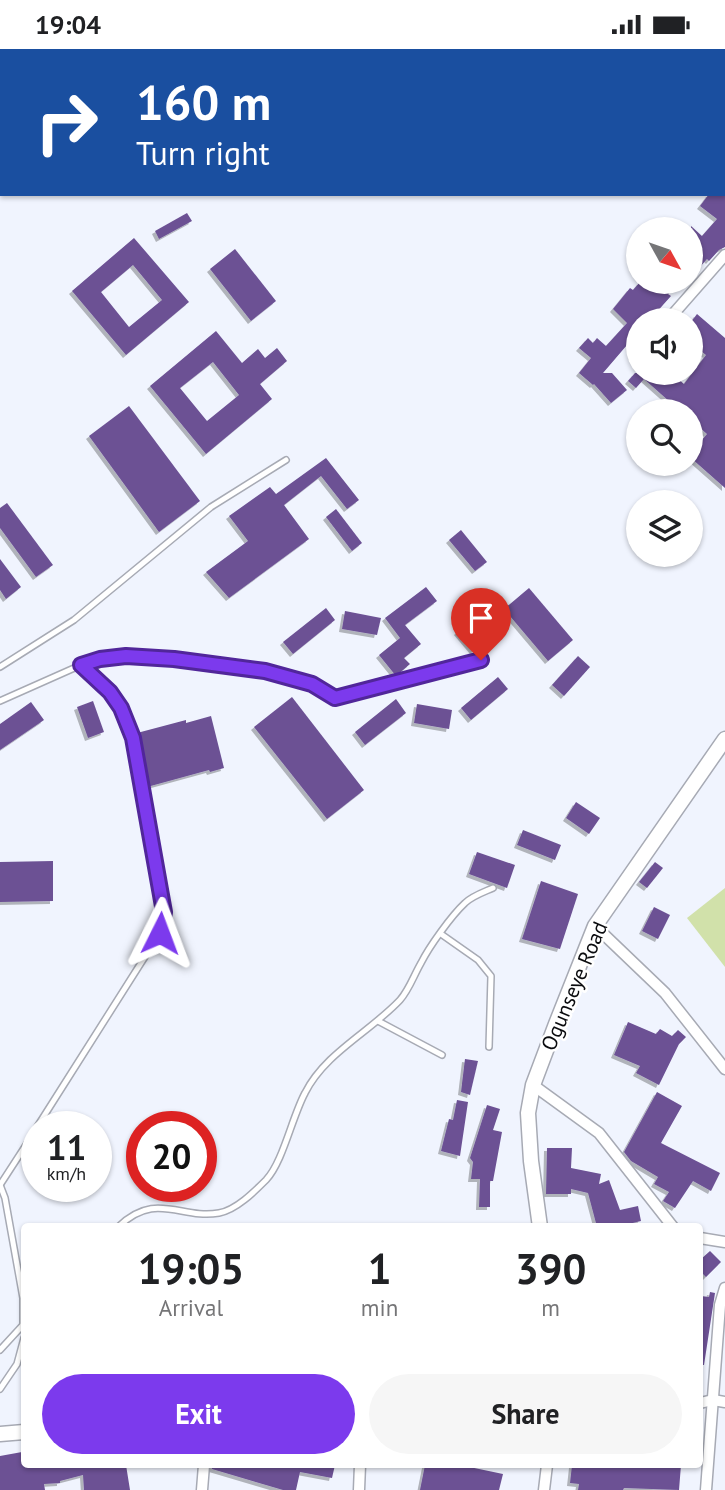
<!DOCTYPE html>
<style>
:root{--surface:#fff;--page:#f6f6f6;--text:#202124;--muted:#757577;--accent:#7c3aed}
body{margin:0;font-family:"PT Sans",sans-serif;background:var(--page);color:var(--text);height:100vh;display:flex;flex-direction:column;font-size:26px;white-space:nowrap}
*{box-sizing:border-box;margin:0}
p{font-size:23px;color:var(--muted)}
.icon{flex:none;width:38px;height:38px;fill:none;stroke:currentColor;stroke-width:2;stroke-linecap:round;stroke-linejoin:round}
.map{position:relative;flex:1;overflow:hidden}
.details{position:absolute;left:21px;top:1174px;width:682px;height:245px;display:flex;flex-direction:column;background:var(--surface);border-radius:7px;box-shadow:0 2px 5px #0004}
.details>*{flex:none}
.banner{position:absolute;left:0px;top:0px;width:726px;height:147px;box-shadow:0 2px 5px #0004;background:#1a4fa0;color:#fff;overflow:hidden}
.needle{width:46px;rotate:130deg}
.buttons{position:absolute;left:626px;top:168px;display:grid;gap:14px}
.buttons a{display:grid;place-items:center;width:77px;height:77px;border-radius:50%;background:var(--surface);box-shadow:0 2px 5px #0004;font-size:35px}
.speed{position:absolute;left:21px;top:1062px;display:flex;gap:14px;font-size:35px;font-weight:700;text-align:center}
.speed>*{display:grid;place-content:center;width:91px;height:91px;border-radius:50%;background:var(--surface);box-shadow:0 2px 5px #0004;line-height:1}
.speed small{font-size:18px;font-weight:400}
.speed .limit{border:10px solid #d22;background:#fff;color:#111}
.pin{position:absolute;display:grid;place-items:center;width:60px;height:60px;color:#fff;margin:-72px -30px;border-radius:50% 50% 50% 0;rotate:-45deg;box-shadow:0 0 7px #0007}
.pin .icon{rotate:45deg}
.me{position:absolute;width:77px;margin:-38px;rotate:3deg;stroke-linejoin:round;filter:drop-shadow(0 0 5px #0008)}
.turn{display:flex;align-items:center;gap:24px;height:147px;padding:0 21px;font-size:32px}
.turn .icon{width:91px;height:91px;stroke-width:2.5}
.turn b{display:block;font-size:49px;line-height:60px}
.eta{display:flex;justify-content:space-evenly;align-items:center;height:119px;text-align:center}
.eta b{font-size:42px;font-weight:700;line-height:49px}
.action{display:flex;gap:14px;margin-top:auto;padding:14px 21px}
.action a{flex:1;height:80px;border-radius:42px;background:var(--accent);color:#fff;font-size:28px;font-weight:700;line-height:80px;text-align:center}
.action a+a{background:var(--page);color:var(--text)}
.status{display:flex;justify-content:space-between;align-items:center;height:49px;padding:0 35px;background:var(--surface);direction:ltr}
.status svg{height:19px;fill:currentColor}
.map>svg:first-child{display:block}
.green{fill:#d1e1aa}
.building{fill:#6c5194;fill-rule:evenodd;filter:url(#shadow)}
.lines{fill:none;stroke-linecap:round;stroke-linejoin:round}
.service-casing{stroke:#a7aab4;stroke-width:8}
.minor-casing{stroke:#a7aab4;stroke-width:13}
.tertiary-casing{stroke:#a7aab4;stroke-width:17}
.service{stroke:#fff;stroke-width:5}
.minor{stroke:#fff;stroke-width:10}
.tertiary{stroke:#fff;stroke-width:14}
.route-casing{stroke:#51269a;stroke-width:18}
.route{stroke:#7c3aed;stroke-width:12}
.labels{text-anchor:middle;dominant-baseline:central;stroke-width:5;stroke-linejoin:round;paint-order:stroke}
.street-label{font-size:21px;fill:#0b0c0f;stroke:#fff}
</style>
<div class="status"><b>19:04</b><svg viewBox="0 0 49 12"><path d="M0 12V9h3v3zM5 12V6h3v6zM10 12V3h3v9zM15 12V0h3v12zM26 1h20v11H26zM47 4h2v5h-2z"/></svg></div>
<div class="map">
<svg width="725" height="1441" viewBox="0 0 725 1441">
<defs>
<filter id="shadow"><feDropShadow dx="-3" dy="3" stdDeviation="0" flood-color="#0004"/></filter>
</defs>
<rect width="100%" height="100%" fill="#f0f4fe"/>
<path class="green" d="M725,839v79l-38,-49z"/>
<g class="building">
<path d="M709,145h16v53l-6,3 -10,11 -2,-2 -16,18v-51l11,10 15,-17 -17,-13z"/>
<path d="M187,164l5,8 -33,18 -4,-8z"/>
<path d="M134,189l55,64 -63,53 -54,-64zM133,216l29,35 -33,27 -28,-35z"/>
<path d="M235,200l41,52 -25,20 -41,-52z"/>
<path d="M640,233h40l-12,12 3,2 -17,19 5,5h-20v11l-36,42h9l15,17 -16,13 -17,-19 -1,1 -14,-12 12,-15 -12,-10 9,-10 5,5 4,-5 9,8 21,-23 -14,-14 17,-21 3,2z"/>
<path d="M697,265l28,24v150l-34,-30v-5l16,-19 -16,-14v-9h-29l8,-9 -26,-23 -8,9 -8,-7 7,-8h36l13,11 22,-29 -15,-12v-21z"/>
<path d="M216,282l26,32 16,-14 7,9 12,-10 10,13 -27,23 12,15 -66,55 -56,-68zM213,313l26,33 -32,26 -27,-33z"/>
<path d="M129,357l71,95 -41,31 -70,-96z"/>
<path d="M326,409l33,42 -12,9 -26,-33 -37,29 25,34 -80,59 -23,-26 42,-31 -19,-25 41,-29 6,7z"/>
<path d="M7,454l46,62 -17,12 -36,-49v-20z"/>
<path d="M336,460l26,34 -10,8 -26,-34z"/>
<path d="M461,481l26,32 -12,9 -26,-31z"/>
<path d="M0,510l21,28 -15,12 -6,-9z"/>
<path d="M426,538l11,14 -32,24 16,19 -17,14 6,6 -14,12 -17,-21 21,-17 -15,-20z"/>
<path d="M529,539l44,52 -25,21 -44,-52z"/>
<path d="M326,559l9,12 -42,34 -10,-12z"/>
<path d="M345,562l36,7 -4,17 -35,-6z"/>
<path d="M469,573l16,19 -12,10 -16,-19z"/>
<path d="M578,607l12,11 -26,29 -12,-11z"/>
<path d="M498,628l10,12 -37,31 -10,-12z"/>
<path d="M292,648l72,93 -37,29 -73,-92z"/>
<path d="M396,650l10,14 -41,32 -10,-13z"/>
<path d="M93,652l11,31 -16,6 -11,-31z"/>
<path d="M31,653l13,18 -44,30v-26z"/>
<path d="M417,655l35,6 -3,19 -35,-6z"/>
<path d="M211,667l13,52 -14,4 -1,-2 -62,17 -10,-54 49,-13v3z"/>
<path d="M576,753l24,16 -11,16 -23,-16z"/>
<path d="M523,781l38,15 -6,15 -38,-15z"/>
<path d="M477,803l38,13 -8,23 -38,-14z"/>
<path d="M53,812v40l-53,1v-40z"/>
<path d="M655,813l8,6 -16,20 -8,-6z"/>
<path d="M541,832l37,13 -18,55 -38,-10z"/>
<path d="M654,858l16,8 -12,24 -16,-8z"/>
<path d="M628,973l28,12 4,-5 12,7 6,-6 8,7 -7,7 -20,41 -23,-12 4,-7 -26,-11z"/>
<path d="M465,1010l13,2 -8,34 -9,-3z"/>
<path d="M657,1043l25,14 -21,37 59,30 -9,18 -18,-10 -18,27 -12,-7 6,-9 -15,-8 4,-7 -27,-16 -7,-9z"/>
<path d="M457,1051l11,2 -8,54 -19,-5 8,-32 4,1z"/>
<path d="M487,1056l13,4 -7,21 9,2 -9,49h-3v26h-11l1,-28h-9l2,-17 -3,-4z"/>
<path d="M547,1099h25l-1,20 30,6 -2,10 10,-4 11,30 18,-4 3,15 -25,6h-19l-9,-34 -17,-4v5h-25z"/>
<path d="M710,1202l11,11 -15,15 -6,-6v-11z"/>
<path d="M710,1243l5,1 -11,72h-4v-62l1,-7 8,1z"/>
<path d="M22,1403l2,13h102l4,25h-46l-1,-15 -23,6v2l-16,1 1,6h-45v-34z"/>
<path d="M212,1416h123l-3,13 -32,-6 -4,18h-13l-71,-21z"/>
<path d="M425,1416h35l43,9 -4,16h-79z"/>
<path d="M572,1416l50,3v-3h59l-2,25 -55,-2 -1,2h-45l1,-6 -9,-1z"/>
</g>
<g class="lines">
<g class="service-casing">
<g id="service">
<path d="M0,618l74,-47 137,-113 75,-47"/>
<path d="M0,652l81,-36 19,-6 26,-3 48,3 91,12 47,13 23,14 146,-37"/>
<path d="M441,885l37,26 13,16 -2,71"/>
<path d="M378,972l64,34"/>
<path d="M37,1078l123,-194 4,-21 -31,-174 -12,-30 -11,-16 -29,-27"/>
<path d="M0,1136l5,13 18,100v27l1,4"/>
<path d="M0,1136l37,-57"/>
<path d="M118,1178c38,-37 63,-7 101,-14 17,-3 35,-21 47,-33 17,-18 26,-63 39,-87 20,-40 65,-61 95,-93 9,-10 14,-25 21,-37 8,-16 30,-47 44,-60 7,-7 19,-11 28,-15"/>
<path d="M0,1301l23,-25"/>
<path d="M0,1340l17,-25 7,-26"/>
</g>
</g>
<g class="minor-casing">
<g id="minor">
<path d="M0,17l2,-1"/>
<path d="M668,271l57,-65"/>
<path d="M635,309l4,-5"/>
<path d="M595,877l70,67 60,76"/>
<path d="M533,1036l66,48 74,94"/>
<path d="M700,1189l25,4"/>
<path d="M700,1354l13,-3 12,2"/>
<path d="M202,1441l2,-25"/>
<path d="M359,1441l1,-25"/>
<path d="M544,1441l3,-25"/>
<path d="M706,1441l14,-185 5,-17"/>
</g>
</g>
<g class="tertiary-casing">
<g id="tertiary">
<path d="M540,1178l-9,-66 -3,-48 5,-28 23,-61 39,-98 130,-187"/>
<path d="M0,1385l24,-2"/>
</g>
</g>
<use href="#service" class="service"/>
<use href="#minor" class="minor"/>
<use href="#tertiary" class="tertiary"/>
</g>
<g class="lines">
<g class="route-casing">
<path id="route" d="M160,884l4,-21 -31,-174 -12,-30 -11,-16 -29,-27 19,-6 26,-3 48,3 91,12 47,13 23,14 146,-38"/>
</g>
<use href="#route" class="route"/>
</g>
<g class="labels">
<g class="street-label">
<text transform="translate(574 937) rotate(-67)">Ogunseye Road</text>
</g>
</g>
</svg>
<div class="buttons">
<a><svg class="needle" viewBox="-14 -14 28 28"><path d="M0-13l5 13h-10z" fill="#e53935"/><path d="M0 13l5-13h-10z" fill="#757577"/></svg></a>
<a><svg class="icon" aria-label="sound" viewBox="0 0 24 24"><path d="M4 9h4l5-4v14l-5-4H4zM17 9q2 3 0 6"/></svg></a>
<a><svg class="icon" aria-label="search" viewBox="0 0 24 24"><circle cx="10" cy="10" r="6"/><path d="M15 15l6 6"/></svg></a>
<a><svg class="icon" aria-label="layers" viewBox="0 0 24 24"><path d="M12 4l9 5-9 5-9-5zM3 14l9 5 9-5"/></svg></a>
</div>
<div class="speed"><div>11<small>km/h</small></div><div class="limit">20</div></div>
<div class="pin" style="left:481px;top:611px;background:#d93025"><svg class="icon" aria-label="arrive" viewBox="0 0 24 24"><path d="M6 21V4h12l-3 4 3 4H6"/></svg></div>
<svg class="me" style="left:160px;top:884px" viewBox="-20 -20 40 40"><path d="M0-17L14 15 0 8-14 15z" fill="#7c3aed" stroke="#fff" stroke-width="4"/></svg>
<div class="banner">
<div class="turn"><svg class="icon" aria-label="right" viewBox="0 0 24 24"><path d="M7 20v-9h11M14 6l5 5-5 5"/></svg><div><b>160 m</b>Turn right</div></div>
</div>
<section class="details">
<div class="eta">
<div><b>19:05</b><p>Arrival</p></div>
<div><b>1</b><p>min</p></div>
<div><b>390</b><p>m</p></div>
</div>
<div class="action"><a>Exit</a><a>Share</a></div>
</section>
</div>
